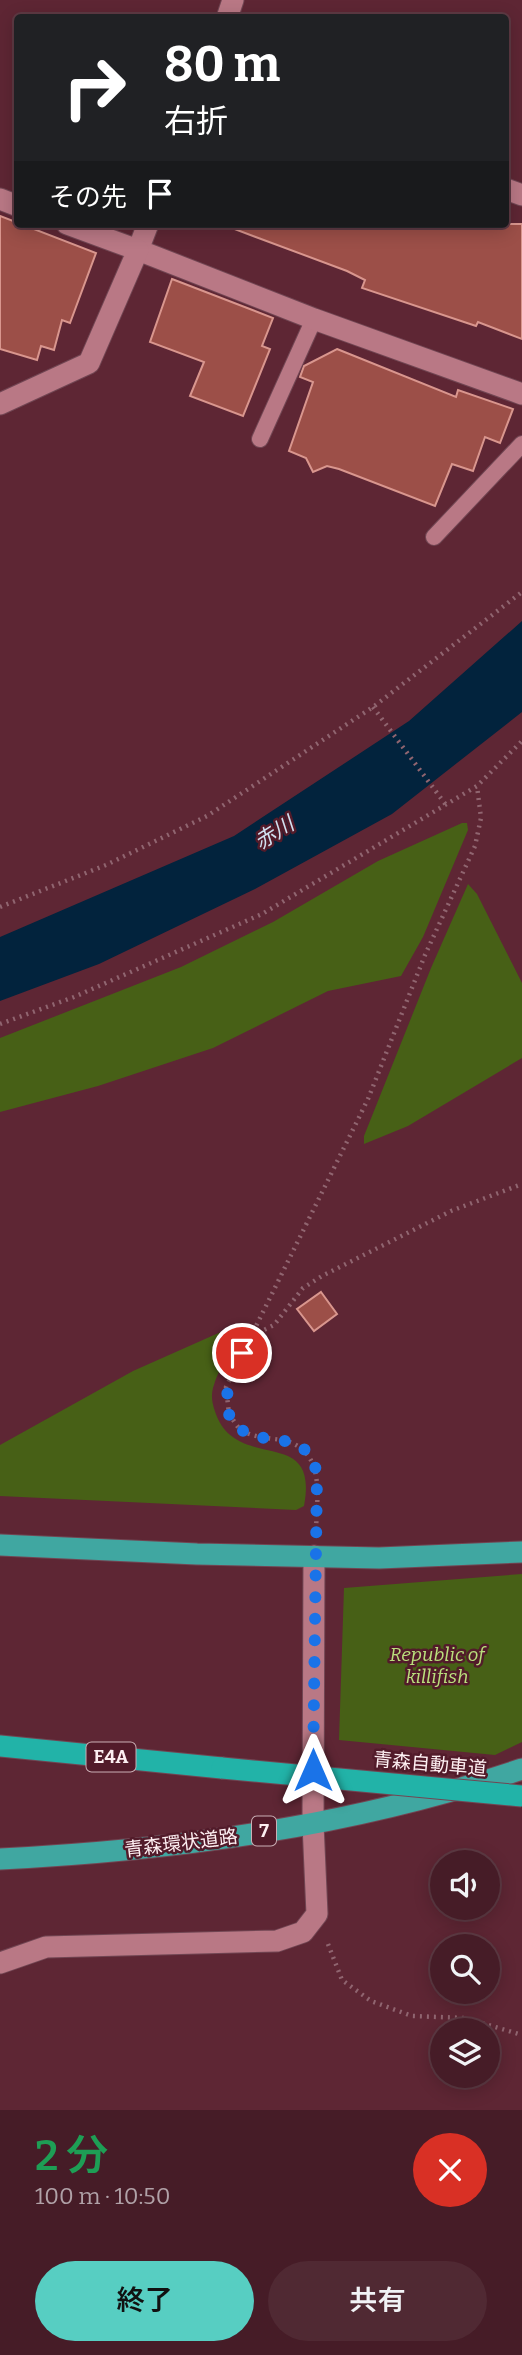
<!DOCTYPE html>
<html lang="ja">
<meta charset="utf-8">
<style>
:root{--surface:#461c27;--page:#502933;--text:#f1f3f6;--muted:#b0a1a7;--line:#5e3a44;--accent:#57cec2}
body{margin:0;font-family:Bitter,"Noto Sans JP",serif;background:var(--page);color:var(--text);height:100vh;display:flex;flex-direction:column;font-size:26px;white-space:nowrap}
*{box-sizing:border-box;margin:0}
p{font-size:23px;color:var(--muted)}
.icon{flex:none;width:38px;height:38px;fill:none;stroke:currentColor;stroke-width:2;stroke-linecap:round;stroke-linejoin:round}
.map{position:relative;height:2110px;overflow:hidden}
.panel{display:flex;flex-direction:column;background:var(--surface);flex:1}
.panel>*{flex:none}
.top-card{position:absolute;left:14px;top:14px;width:495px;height:214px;border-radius:7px;box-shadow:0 4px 18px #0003,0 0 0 2px var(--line);background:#202124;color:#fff;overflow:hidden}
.controls{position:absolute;left:430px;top:1850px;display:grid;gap:14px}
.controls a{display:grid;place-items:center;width:70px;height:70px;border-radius:50%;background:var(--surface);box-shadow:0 4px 18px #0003,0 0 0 2px var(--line);font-size:35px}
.pin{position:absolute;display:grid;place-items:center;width:60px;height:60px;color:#fff;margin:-30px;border:4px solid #fff;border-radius:50%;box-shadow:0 2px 7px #0007}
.me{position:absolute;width:77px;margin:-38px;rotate:0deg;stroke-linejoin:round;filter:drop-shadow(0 0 5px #0008)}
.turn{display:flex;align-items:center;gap:24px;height:147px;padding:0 35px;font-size:32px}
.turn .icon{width:91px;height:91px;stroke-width:2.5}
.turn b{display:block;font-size:49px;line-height:60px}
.then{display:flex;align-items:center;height:66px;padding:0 35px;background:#0003;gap:14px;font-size:26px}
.round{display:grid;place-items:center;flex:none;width:74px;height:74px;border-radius:37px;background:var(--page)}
.head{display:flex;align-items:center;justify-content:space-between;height:119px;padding:0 35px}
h1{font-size:42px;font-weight:600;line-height:52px;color:#1e9e55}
.primary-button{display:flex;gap:14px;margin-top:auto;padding:14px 35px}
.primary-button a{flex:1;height:80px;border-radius:42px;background:var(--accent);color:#111;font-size:28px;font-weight:600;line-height:80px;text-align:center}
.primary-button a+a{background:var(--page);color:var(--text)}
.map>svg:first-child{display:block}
.green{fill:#476016}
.water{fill:#02233d}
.building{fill:#9c4f48;stroke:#d9968e;stroke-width:2}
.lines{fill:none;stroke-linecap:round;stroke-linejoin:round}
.service-casing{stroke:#714653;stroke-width:18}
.minor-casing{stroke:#714653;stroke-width:23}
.trunk-casing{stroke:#714653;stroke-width:23}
.motorway-casing{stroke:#714653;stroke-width:23}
.path{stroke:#906570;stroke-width:4.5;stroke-dasharray:2 5;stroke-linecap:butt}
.service{stroke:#b97885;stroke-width:16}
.minor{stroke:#b97885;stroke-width:21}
.trunk{stroke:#40a7a1;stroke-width:21}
.motorway{stroke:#22b3a8;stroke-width:21}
.motorway-bridge-casing{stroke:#714653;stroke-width:23;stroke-linecap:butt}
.motorway-bridge{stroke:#22b3a8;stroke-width:21}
.route{stroke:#1a73e8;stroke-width:12;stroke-dasharray:0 21.6}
.labels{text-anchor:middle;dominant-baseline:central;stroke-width:5;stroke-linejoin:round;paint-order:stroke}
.shield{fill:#521b2a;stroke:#caafb5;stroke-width:2}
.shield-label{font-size:18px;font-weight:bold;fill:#fdeef1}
.park-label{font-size:19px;font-style:italic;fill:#bae07d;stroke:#521b2a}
.street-label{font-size:19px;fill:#fdeef1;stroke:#521b2a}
.water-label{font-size:21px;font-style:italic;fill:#d1e1f0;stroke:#521b2a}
</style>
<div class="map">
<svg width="522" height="2110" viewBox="0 0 522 2110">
<rect width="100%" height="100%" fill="#5e2634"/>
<g class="green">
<path d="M462,823h5l1,7 -45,107 -22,39 -73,15 -115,57 -115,38 -98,26v-74l181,-71 92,-45 105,-61z"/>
<path d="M468,884l9,10 45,89v75l-114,68 -44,18v-8l67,-168z"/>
<path d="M241,1323h3c-9,21 -25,43 -31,65 -3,11 1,21 5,31 25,52 101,7 86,87l-8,4 -296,-14v-51l133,-74z"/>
<path d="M522,1574v168l-27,13 -156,-15 5,-152z"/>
</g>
<path class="water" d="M522,621v91l-130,102 -137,75 -156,75 -99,37v-64l234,-101 175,-115z"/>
<g class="building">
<path d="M0,216l96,37 -26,70 -8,-3 -8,30 -13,-4 -4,14 -37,-11z"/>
<path d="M230,224h292v115l-44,-17 -2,4 -114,-38 3,-8 -18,-9 -118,-44z"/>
<path d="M172,279l101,39 -11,28 8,3 -27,67 -53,-20 14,-34 -54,-20z"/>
<path d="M337,349l119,48 2,-7 55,19 -13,34 -15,-6 -12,34 -21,-7 -17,42 -96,-37 -12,-3 -14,6 -7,-14 -17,-7 24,-69 -13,-5 4,-11z"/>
<path d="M321,1292l16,22 -23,17 -17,-22z"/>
</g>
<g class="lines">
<g class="service-casing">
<g id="service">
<path d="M260,439l54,-120"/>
<path d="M434,537l88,-93"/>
</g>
</g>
<g class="minor-casing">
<g id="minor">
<path d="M227,18l6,-18"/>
<path d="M506,189l16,6"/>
<path d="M0,199l18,7"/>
<path d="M148,224l-10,26 176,69 208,75"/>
<path d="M0,404l89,-41 49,-113 -71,-26"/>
<path d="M0,1963l46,-16 231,-6 26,-9 14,-18 -4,-90 1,-268"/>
</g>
</g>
<g class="trunk-casing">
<g id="trunk">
<path d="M0,1545l197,9 182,4 143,-6"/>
<path d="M0,1859c177,-9 354,-33 522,-90"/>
</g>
</g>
<g class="motorway-casing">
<path id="motorway" d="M0,1746l222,22"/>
</g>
<g class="path">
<path d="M373,707l73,98"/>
<path d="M0,907l106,-42 101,-49 166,-109 149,-115"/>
<path d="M0,1024l74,-27 188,-83 215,-128 45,-45"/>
<path d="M252,1336l22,-11 29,-37 19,-12 129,-65 71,-27"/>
<path d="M316,1530c1,-35 10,-81 -34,-90 -15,-2 -29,-3 -42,-10l-11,-16 -3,-27 142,-288 57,-144 50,-109 6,-28 -4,-32"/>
<path d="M328,1944l14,36 29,21 41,15 53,2 57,17"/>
</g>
<use href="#service" class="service"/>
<use href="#minor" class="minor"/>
<use href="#trunk" class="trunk"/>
<use href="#motorway" class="motorway"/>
<g class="motorway-bridge-casing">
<path id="motorway-bridge" d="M222,1768l300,28"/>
</g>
<use href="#motorway-bridge" class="motorway-bridge"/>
</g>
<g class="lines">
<path class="route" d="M242,1353c-16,30 -30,73 17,84 13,3 30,2 42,10 10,6 14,17 16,28l-4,295"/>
</g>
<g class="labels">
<g class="shield">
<rect x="86.5" y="1742.5" width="49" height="29" rx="5"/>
<rect x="252" y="1816.5" width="24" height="29" rx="5"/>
</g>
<g class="shield-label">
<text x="111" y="1757">E4A</text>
<text x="264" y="1831">7</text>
</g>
<g class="park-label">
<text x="437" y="1654">Republic of<tspan x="437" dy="22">killifish</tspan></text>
</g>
<g class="street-label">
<text transform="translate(430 1764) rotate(5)">青森自動車道</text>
<text transform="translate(181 1843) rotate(-7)">青森環状道路</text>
</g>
<g class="water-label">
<text transform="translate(274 833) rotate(-32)">赤川</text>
</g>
</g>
</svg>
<div class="controls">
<a><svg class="icon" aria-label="sound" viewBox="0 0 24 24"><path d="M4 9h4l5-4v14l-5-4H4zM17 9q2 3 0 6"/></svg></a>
<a><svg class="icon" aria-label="search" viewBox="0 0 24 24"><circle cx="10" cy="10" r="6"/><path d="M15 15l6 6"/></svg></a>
<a><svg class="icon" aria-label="layers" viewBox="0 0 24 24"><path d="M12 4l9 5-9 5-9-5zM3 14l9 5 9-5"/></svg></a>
</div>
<div class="pin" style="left:242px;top:1353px;background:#d93025"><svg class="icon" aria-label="arrive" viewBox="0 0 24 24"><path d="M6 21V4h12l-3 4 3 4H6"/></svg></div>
<svg class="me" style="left:313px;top:1770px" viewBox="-20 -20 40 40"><path d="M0-17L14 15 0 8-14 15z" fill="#1a73e8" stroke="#fff" stroke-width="4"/></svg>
<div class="top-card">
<div class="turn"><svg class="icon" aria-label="right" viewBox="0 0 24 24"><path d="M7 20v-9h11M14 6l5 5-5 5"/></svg><div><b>80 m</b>右折</div></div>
<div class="then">その先<svg class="icon" aria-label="arrive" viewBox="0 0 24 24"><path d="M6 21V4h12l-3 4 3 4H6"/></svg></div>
</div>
</div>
<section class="panel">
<div class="head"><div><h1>2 分</h1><p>100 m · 10:50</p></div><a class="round" style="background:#d93025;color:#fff"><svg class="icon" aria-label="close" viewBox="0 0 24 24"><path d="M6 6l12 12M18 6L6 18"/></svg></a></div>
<div class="primary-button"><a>終了</a><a>共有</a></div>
</section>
